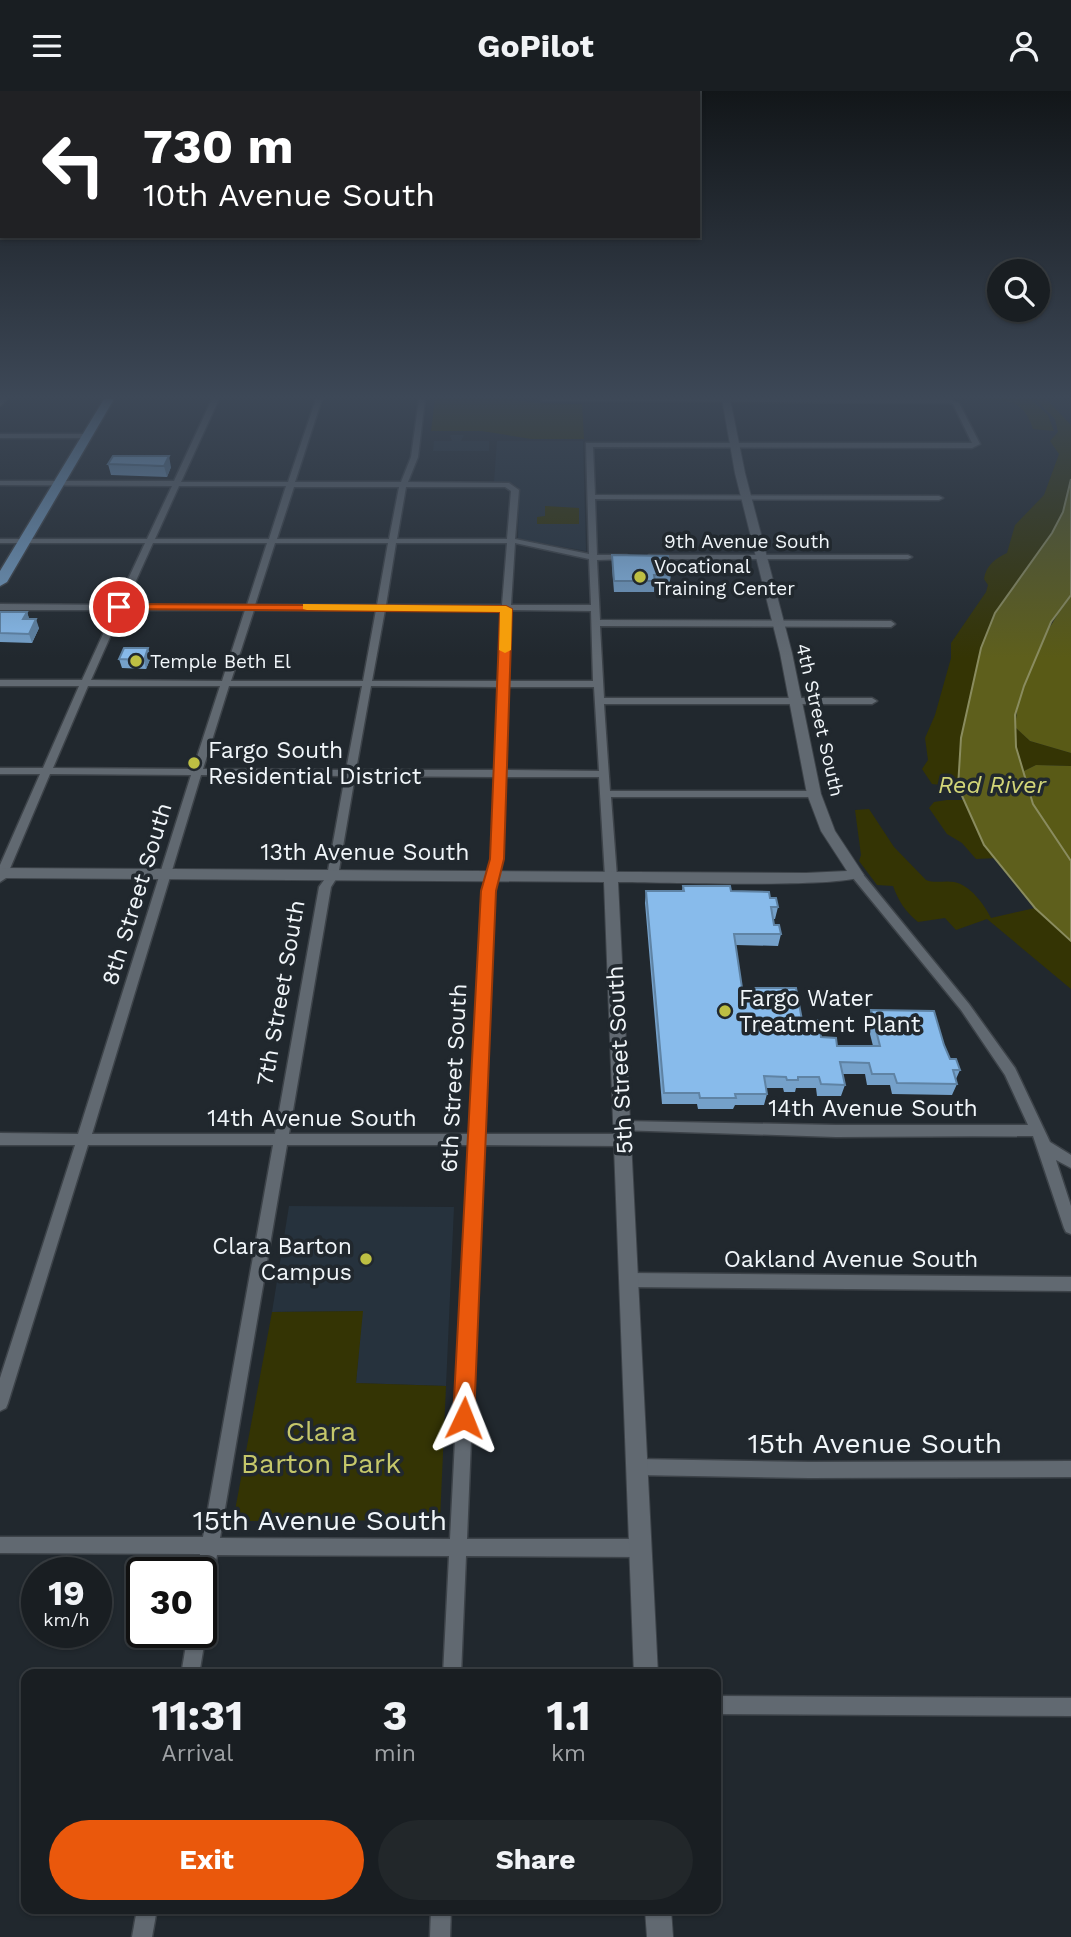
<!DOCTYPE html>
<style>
:root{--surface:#191e22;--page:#22272a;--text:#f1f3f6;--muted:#9fa2a5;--line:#373c40;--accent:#ea580c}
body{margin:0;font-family:"Work Sans",sans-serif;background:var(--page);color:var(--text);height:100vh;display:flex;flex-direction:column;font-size:26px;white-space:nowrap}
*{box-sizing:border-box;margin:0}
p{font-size:23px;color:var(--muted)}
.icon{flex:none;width:38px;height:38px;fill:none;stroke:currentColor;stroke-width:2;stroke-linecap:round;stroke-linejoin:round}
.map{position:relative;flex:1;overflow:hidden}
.side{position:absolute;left:21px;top:1578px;width:700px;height:245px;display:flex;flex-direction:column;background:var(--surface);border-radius:14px;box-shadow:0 2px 5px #0004,0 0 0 2px var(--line)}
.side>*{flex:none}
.hud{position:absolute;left:0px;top:0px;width:700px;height:147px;box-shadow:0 2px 5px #0004,0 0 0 2px var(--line);background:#202124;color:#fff;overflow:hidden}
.buttons{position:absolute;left:987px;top:168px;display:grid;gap:14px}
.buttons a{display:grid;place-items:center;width:63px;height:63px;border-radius:50%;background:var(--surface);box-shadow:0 2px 5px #0004,0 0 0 2px var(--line);font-size:35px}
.speed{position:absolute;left:21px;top:1466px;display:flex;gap:14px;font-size:35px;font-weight:700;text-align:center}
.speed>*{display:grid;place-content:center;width:91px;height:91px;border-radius:50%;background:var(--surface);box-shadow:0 2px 5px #0004,0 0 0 2px var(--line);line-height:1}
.speed small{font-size:18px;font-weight:400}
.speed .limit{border:4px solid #111;border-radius:10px;background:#fff;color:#111}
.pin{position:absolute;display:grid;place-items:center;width:60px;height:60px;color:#fff;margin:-30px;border:4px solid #fff;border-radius:50%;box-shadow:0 2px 7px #0007}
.me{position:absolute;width:77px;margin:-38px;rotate:2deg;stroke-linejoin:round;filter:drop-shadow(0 0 5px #0008)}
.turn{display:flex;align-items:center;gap:24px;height:147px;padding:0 28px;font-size:32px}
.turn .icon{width:91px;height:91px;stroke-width:2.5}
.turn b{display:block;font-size:49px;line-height:60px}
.eta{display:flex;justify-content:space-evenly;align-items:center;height:119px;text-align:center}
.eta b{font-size:42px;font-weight:700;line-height:49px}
.button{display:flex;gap:14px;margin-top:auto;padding:14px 28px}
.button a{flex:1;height:80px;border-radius:42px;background:var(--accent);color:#fff;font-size:28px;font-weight:700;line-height:80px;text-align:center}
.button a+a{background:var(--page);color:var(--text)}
header{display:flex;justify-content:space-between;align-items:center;height:91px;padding:0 28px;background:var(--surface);font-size:32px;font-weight:700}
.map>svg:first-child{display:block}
.built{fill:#26323d}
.green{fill:#343404}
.forest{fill:#595a16}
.water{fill:#5e5f1c;stroke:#8a8c5f;stroke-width:2}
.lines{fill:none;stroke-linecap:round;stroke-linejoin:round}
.minor-casing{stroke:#3d4349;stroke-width:3}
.tertiary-casing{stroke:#3d4349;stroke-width:2}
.primary-casing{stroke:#3d4349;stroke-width:3}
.minor{fill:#616971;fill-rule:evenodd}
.tertiary{fill:#616971;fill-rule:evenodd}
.primary{fill:#729bc1;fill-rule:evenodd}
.wall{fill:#75a1ca}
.shaded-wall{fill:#5f83a4}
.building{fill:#88bbeb;stroke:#5f83a4;stroke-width:2}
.route{fill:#ea580c;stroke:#983908;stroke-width:2}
.slow{fill:#f59e0b}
.poi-dot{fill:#bdbf43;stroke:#21282e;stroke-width:2.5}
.labels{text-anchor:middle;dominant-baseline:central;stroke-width:7;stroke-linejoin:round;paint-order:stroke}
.far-street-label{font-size:19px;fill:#f1f6fa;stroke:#21282e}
.far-poi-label{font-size:19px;fill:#f1f6fa;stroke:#21282e;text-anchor:start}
.poi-label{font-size:23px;fill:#f1f6fa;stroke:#21282e;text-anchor:start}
.street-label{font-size:23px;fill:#f1f6fa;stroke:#21282e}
.water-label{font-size:24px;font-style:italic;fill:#d3d678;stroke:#21282e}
.near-park-label{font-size:28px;fill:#c5c76a;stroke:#21282e}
.near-street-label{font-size:28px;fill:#f1f6fa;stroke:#21282e}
</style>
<header><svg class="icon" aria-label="menu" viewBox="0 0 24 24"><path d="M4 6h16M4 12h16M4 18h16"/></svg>GoPilot<svg class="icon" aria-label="person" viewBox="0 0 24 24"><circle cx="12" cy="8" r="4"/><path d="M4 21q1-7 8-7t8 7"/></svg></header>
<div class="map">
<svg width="1071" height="1846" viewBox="0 0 1071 1846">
<rect width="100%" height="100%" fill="#21282e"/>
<g class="built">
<path d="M450,344h14l-3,6h28v10h-56l1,-10h18z"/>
<path d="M497,350h86l3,110 -68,-12 1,-51 -6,-4 -19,-2z"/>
<path d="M289,1115l165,1 -8,179 -90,-3 6,-72 -90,1z"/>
</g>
<g class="green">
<path d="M435,308h76l23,4 48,1 2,35h-53l-49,-8h-51z"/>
<path d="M973,308h73l25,26v54l-8,33 -25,44 -43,57 -14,35 -20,90 -3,49 -26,-3 -10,-15 6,-9 -3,-22 10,-23 16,-57v-15l35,-51 2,-7 -4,-6c2,-14 12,-21 23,-26l8,-28 29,-30 15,-41 -9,-13 8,-9 -3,-13 -19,-19h-4l16,15 6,16 -21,-2c-11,-34 -30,-28 -60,-30z"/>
<path d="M545,415l34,2v16h-42v-7l8,-1z"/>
<path d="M1016,637l14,13 41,12v13l-35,-1 -14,7 -6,-25z"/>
<path d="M947,709h16l21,45 12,13 -20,1 -14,-16 -15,-9 -18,-26 5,-6z"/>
<path d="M869,718l25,38 32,33c10,4 18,0 28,2 16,3 30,22 37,36l44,-10 36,33v48l-84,-70 -31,11 -11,-12 -27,4c-13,-11 -19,-20 -25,-36l-16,-1 -18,-24 2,-6 -6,-45z"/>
<path d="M363,1220l-7,72 90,3 -6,134 -207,1 39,-209z"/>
</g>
<g class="forest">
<path d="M1071,504v158l-41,-12 -14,-13c-2,-41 31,-101 55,-133z"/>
<path d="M1036,674l35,1v95l-38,-57 -11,-32z"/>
</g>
<path class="water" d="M1071,388v116l-20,27 -27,64 -9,29 1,32 17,57 38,57v80l-36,-33 -51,-63 -26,-58 3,-49 20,-90 14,-35 57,-80 11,-21z"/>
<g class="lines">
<g class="minor-casing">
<g id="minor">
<path d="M7,308l-7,7v-7z"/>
<path d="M212,308h7l-38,83h107l28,-83h6l-27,83h106l10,-25 8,-58h6l-7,58 -10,25 101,1 10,7 -4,49 74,15 -3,-111h386l-19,-39 -5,-1 -405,-2 -3,-2h409l10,4 21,41 -8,4 -379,-1 2,48 344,1 4,2 -4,2 -344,-1 2,56h30l4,2 -4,2 -30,1 3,60 291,1 4,3 -4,3 -291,-1 4,72h268l5,3 -5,3h-268l6,87h204l5,3 -5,3h-203l6,80 -2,3h-8l-2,-3 -6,-100h-94l-3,82 -8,32 -11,243h141l5,2 2,4 -2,4 -5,2 -141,-1 -16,394h174l6,3 3,6 -3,6 -6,3 -175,-1 -5,119h-18l6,-119 -232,-1 -7,45 -3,6 -6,3v-36h-4l3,-19 -200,-1v-16h203l70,-392h-185l-80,258 -2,5 -6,3v-33l75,-233h-75v-12l78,1 113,-359 -141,-1 -44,104 -6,4v-17l40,-91h-40v-6h43l36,-82h-79v-6h82l32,-70h-114v-6l116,1 29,-62h-145v-4h147l25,-53 -172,-1v-4h174zM179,395h107l-17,53h-114zM294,396h105l-10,52h-112zM406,396h99l6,4 -4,48h-110zM153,452h114l-20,62h-122zM275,452h113l-11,62h-122zM396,452h111l-5,62h-116zM515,452l74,16 2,46h-80zM122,519h123l-23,71 -131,-1zM254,519h122l-13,71h-132zM385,519h117l-3,71h-127zM511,519l80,1 2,70h-85zM88,595h132l-27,83 -140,-1zM229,595h133l-16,84 -143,-1zM371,595l128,1 -4,83h-139zM508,596h86l5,84 -94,-1zM201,684l144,1 -18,100 -8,11 -44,247h-183zM355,685l140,1 -3,82 -10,32 -12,243h-181l42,-247 7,-11zM287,1054h183l-20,394 -230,-1z"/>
<path d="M0,343h87l4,2 -4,2h-87z"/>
<path d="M649,464h259l4,2 -4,2h-256l-4,-2z"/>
<path d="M857,780l4,1 108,132 46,64 35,74 21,13v13l-15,-8 15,46v28l-5,-2 -2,-4 -31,-92 -197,1 -218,-7 -2,-4 2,-4 5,-1 213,4h192l-23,-50 -44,-65 -108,-132 -2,-3 2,-3z"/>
<path d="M630,1182l441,4v14l-441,-4 -5,-2 -2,-5 2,-5z"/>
<path d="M637,1368l172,3 262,-1v16l-262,1 -172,-3 -6,-2 -2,-6 2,-6z"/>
<path d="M201,1535l5,7 -7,42h-18l7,-42h13z"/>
<path d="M716,1605l355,2v18l-355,-2z"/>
<path d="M137,1818h20l-5,28h-20z"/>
<path d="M431,1818h20l-1,28h-20z"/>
</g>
</g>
<g class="tertiary-casing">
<g id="tertiary">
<path d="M722,308h8l15,74 47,180 29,141 14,37 29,44c-12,14 -214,7 -246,7l40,793h-24l-30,-793 -604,-4v-10l806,5 41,-2 -26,-40 -14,-37 -27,-141 -45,-180z"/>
<path d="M645,1818h26l2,28h-26z"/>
</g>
</g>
<g class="primary-casing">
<path id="primary" d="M104,308h10l-107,183 -7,4v-15z"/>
</g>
<use href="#minor" class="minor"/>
<use href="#tertiary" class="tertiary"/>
<use href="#primary" class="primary"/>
</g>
<g class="wall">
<path d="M108,373l63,3 -4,10 -56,-2z"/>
<path d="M612,464l59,20 -2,11h-15v6h-40l-2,-26z"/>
<path d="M0,521h27l2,7 10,9 -7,15 -32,-1z"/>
<path d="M151,566l-5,12 -24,-1 -3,-9z"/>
<path d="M683,795l87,12 8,9 -3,12h-2l1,6 7,9 -3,12 -42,-1 6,43 60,32 19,17 16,9h36l-6,-24 4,-12 73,35 6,14 10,11 -4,9 1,5 -5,11 -60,-1 -2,-9h-23l-2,-11h-22l2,11 -4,11h-24l-1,-8h-20l-1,4h-11l-1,-4h-17l1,6 -3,11h-29l-2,4h-35l-1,-5h-35l-17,-201 1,-12h36z"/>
</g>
<g class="shaded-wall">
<path d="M169,365l2,11 -4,10 -3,-11z"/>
<path d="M27,521l3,9 -7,-2z"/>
<path d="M36,528l3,9 -7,15 -3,-9z"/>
<path d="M148,557l3,9 -5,12 -2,-9z"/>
</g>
<g class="building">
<path d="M113,365h56l-5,10 -56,-2z"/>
<path d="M612,464l56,1 3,19h-17l1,6h-41z"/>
<path d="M0,521h27l-4,7h13l-7,15 -29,-1z"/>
<path d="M124,557h24l-4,12 -25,-1z"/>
<path d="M683,795h47l1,5 38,1 1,6h6l2,9h-7l3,18h5l2,9h-47l8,54h54l6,32h16l3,17 15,1 1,8h43l-9,-36 63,1 10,34 6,14h6l4,11h-7l4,14 -60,-1 -3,-9h-22l-3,-11 -29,-1 5,23 -24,-1 -2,-7h-21v3h-11l-1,-3 -22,-1 3,18h-32l1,4h-36l-1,-5h-35l-18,-202h38z"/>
</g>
<linearGradient id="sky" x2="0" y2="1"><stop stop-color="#121619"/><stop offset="0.54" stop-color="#3d4857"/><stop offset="1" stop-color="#3d4857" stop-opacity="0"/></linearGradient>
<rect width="1071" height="567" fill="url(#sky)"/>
<path class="route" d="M119,513l387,2 6,3 -8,250 -8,32 -22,527 -3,7 -7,3 -8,-3 -3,-7 28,-527 9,-32 10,-247 -385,-3v-4z"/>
<path class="slow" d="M303,513l203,2 6,3 -1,41 -6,3 -6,-3 1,-38 -193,-2 -4,-1z"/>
<g class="poi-dot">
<circle cx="640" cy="486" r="7"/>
<circle cx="136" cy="570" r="7"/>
<circle cx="194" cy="672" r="7"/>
<circle cx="725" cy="920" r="7"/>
<circle cx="366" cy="1168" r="7"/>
</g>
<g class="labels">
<g class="far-street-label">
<text x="747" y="450">9th Avenue South</text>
<text transform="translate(820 629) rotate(77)">4th Street South</text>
</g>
<g class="far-poi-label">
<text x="654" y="475">Vocational<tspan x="654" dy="22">Training Center</tspan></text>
<text x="150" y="570">Temple Beth El</text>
</g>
<g class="poi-label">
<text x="208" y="659">Fargo South<tspan x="208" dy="26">Residential District</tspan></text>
<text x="739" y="907">Fargo Water<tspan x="739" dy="26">Treatment Plant</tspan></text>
<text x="352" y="1155" text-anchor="end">Clara Barton<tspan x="352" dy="26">Campus</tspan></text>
</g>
<g class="street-label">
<text x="365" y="761">13th Avenue South</text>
<text transform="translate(137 803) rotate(-73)">8th Street South</text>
<text transform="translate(281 902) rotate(-80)">7th Street South</text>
<text transform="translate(620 969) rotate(-93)">5th Street South</text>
<text transform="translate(454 987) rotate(-87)">6th Street South</text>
<text x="873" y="1017">14th Avenue South</text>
<text x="312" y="1027">14th Avenue South</text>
<text x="851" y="1168">Oakland Avenue South</text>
</g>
<g class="water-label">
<text x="992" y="694">Red River</text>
</g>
<g class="near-park-label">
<text x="321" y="1340">Clara<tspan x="321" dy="32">Barton Park</tspan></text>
</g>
<g class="near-street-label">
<text x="875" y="1352">15th Avenue South</text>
<text x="320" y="1429">15th Avenue South</text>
</g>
</g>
</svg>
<div class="buttons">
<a><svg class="icon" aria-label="search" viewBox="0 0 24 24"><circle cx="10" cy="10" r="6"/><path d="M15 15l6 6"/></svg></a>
</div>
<div class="speed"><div>19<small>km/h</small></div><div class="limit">30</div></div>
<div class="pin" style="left:119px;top:516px;background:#d93025"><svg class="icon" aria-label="arrive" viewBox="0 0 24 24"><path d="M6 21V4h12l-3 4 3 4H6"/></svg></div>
<svg class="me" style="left:464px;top:1327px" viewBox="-20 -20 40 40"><path d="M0-17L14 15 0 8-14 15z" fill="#ea580c" stroke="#fff" stroke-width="4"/></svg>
<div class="hud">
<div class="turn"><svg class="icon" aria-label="left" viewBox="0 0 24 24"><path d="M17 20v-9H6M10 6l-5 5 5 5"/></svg><div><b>730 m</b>10th Avenue South</div></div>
</div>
<section class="side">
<div class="eta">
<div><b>11:31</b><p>Arrival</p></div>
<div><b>3</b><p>min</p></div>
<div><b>1.1</b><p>km</p></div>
</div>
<div class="button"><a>Exit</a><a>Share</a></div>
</section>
</div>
